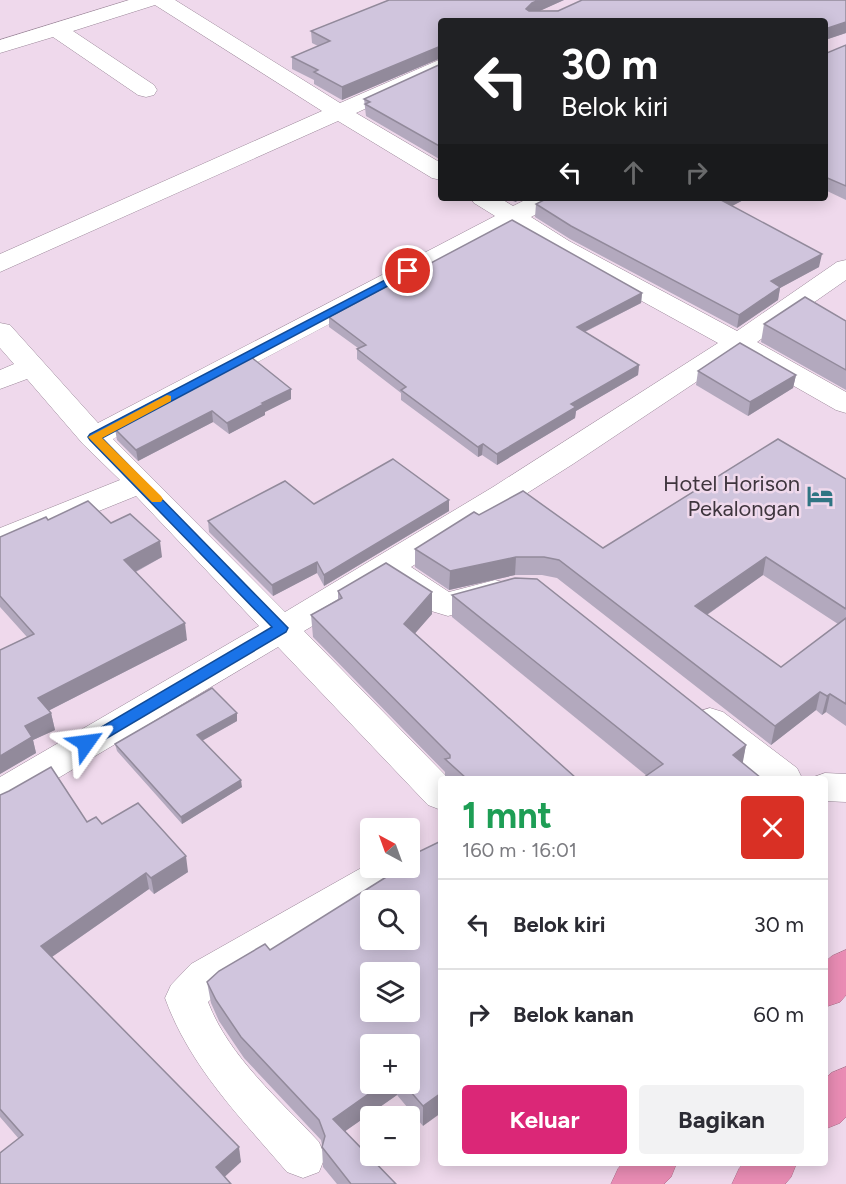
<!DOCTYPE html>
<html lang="id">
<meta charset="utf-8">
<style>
:root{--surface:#fff;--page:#f2f2f3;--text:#2b2b33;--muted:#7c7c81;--line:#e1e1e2;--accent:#db2777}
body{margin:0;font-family:Figtree,sans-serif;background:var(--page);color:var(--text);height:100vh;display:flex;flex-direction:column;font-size:22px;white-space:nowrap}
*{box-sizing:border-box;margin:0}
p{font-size:20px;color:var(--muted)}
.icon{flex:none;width:33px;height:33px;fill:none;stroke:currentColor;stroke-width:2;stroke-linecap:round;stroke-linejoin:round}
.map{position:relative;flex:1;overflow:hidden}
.details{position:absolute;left:438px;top:776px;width:390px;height:390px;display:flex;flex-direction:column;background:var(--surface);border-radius:6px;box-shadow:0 3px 15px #0003}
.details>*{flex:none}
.guide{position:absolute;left:438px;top:18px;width:390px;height:183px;border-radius:6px;box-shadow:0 3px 15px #0003;background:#202124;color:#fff;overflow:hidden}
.needle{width:39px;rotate:319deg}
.controls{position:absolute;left:360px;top:818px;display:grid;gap:12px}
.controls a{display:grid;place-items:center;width:60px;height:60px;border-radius:6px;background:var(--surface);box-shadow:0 3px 15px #0003;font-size:30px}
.pin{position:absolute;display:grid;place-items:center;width:51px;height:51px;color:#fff;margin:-26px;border:3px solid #fff;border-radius:50%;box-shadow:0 2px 6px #0007}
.me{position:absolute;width:66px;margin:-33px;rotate:59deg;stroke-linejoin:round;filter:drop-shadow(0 0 4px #0008)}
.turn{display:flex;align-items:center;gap:21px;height:126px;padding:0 24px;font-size:27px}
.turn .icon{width:78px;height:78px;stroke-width:2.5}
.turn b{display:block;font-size:42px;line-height:51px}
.lanes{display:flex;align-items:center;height:57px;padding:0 24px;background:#0003;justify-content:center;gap:30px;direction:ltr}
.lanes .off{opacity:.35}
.round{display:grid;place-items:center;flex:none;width:63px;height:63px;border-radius:6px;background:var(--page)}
.summary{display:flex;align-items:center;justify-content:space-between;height:102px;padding:0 24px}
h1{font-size:36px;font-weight:700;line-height:45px;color:#1e9e55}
.action{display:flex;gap:12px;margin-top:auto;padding:12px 24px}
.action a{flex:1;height:69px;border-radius:6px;background:var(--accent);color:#fff;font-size:24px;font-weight:700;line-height:69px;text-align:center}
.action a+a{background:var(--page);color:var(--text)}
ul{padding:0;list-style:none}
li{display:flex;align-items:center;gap:18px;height:90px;padding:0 24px;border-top:2px solid var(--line)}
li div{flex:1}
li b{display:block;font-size:22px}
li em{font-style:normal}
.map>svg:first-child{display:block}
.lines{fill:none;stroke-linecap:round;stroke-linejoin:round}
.minor-casing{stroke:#9a8698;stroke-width:1}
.highway-casing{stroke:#ad6e8a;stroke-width:1}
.minor{fill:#fff;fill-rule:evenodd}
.highway{fill:#e98cb4;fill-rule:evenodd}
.wall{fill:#b3a9be;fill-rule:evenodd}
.shaded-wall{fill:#928a9b}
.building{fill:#d0c5dd;stroke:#928a9b;stroke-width:1.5;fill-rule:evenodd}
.route{fill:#1a73e8;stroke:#114b97;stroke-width:1.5}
.slow{fill:#f59e0b}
.labels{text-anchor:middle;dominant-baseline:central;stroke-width:5;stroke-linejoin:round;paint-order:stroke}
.poi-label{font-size:22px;fill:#3e353d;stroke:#efd9ec;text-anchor:end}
</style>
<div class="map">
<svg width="846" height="1184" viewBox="0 0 846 1184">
<rect width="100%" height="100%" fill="#efd9ec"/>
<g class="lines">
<g class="minor-casing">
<g id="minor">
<path d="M129,0h46l165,103 101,-44v15l-85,39 85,50v17l-9,-2 -94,-57 -338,151v-18l322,-143 -167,-106 -82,26 81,54 3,5 -3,5 -8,2 -8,-2 -85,-58 -53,16v-13z"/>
<path d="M471,198h29l13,8 16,-8h31l-3,5 -26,14 38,24 168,90 100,-69 9,-2v20l-89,62 89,50v21l-10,-3 -98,-56 -165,110 -162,103 38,25 46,-12 12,3 4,8 -4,8 -59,17 -20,-6 -41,-28 -83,49 144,147h-7v32l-13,-5 -150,-158 -265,158 -13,5v-33l259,-151 -123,-130 -136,55v-23l120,-48 -37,-36 -56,-65 -27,10v-19l14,-6 -14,-16v-25l10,2 88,98 397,-207 -21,-13zM512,227l39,24 167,92 -225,144 -208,125 -172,-173z"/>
<path d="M710,708l13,4 74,56 5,10h-43l-62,-48 -5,-9 5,-9z"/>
<path d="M825,773l21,1v28l-21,-1v-23h-14z"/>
<path d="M410,856l5,11 -5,11 -189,112 -13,12c21,55 72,98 111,140l6,15 -6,15 -16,6 -16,-6c-47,-55 -97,-105 -122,-174l6,-13 20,-21 179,-101v4h40z"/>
</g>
</g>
<g class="highway-casing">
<g id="highway">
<path d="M846,950v45l-6,7 -15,5v-45l7,-6z"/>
<path d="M846,1067v50l-6,6 -15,6v-50l6,-6z"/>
<path d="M624,1162h53l-6,15 -7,7h-53l7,-15z"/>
<path d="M745,1162h52l-6,15 -6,7h-53l7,-15z"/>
</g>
</g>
<use href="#minor" class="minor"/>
<use href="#highway" class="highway"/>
</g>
<g class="wall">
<path d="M389,0h175l-25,11 307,-11v33l-21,7 2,13 19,-8v155l-21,-10v-169h-384v37l-99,42 -28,-16v-4l-22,-11v-12l26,-11 -6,-3 -1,-12z"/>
<path d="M441,64v96l-75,-44 -2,-17z"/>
<path d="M507,198h17l-9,4z"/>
<path d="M548,198h199l-15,8 87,61 -39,21 -2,12 -41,28 -167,-89 -35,-22 1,-13z"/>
<path d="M642,293l-1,10 -56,29 54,33 -1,10 -62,36 -1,7 -78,47 -15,-10 -4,2 -77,-57v-7l-44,-34v-10l1,-1 -29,-21v-10z"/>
<path d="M846,321v69l-85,-48 3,-18z"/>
<path d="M251,357l40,42 -26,13v3l-36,19 -16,-12 -75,39 -21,-21 -2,-11z"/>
<path d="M698,371l98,4 -3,13 -45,28 -52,-31z"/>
<path d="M846,479v247l-20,-14 -4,3 -6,-5 -45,35 -214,-167 -15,-3h-27l-66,15 -34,-23v-18l64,-34 124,33zM763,575l75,49 -57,43 -74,-52z"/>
<path d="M314,504l135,7 -125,75 -7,-13 -44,23 -64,-64 -1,-11z"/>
<path d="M48,520l114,37 -26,15 51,68 -139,71 3,2 4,17 -22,10 3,13 -36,21v-124l27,-13 -27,-30v-70z"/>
<path d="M338,591l94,23 -17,19 161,145h-131v-6l-132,-135 -2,-22 27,-16z"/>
<path d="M452,595l294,150 -4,18 -95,13 -195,-159z"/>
<path d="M237,721l-35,20 40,46 -60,37 -65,-73 -2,-7z"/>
<path d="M0,795l87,27 15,2 86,48 -34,22 -5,-5 -97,68 189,205 -222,-23 -19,-22z"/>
<path d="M441,841l-18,285 -26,-31 -52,36 51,53h-59l-14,-17 -1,-20v-2l-1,-5 -77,-82 -25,-37 -8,-18 -4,-21 63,-32 127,-80v-3zM410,1044v39h-40z"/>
</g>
<g class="shaded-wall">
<path d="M539,0h25l-33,15 -5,-6 6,-6z"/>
<path d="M846,22v11l-21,7v-11z"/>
<path d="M441,46v12l-99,42v-13z"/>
<path d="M515,198h9l-9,4z"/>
<path d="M725,198h22l-28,15 2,-13z"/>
<path d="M822,254l-3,13 -39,21 -2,12 -41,28 2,-13 32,-34z"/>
<path d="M642,293l-1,10 -65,33 1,-9z"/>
<path d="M639,365l-1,10 -62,36 -1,7 -78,47v-11l74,-50z"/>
<path d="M796,375l-3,13 -45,28 2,-14z"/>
<path d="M291,389v10l-26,13v3l-36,19 -2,-11 35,-20z"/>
<path d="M212,411l1,11 -75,39 -2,-11z"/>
<path d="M483,444l-1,11 -4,2v-10z"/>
<path d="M449,500v11l-125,75v-11z"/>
<path d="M160,541l2,16 -35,19 -3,-16z"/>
<path d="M516,557l-1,18 -66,15 1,-19z"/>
<path d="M766,557l-3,18 -71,50 3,-19z"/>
<path d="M317,562v11l-44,23 -1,-11z"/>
<path d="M432,592v22l-28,32v-22z"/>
<path d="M185,623l2,17 -145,74 -4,-16z"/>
<path d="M820,692l-4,18 -45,35 4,-19z"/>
<path d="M830,694l-4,18 -4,3 5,-19z"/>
<path d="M51,713l4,17 -22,10 3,13 -36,21v-18l25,-30z"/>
<path d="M237,713v8l-39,22 -1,-8z"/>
<path d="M746,745l-4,22 -9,-12z"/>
<path d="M241,780l1,7 -60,37 -1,-7z"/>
<path d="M186,856l2,16 -34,22 -3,-16z"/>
<path d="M146,873l3,16 -103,72 -5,-15z"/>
<path d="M384,1083h12l1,12 -63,44 -1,-20z"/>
<path d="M441,1093v20l-18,13v-20z"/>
<path d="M239,1147l2,15 -22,20 -3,-15z"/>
</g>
<g class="building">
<path d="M389,0h150l-7,3 -6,6 3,2h29l24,-11h264v22l-21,7v-8h-384v25l-99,41 -28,-15 4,-2 -26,-13 38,-16 -19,-10z"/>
<path d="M825,36l2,17 19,-8v141l-21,-9z"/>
<path d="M441,64v83l-76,-43 5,-2 -6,-3z"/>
<path d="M548,198h177l-4,2 101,54 -51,27 9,6 -41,28 -168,-89 -35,-22z"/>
<path d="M512,220l130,73 -65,34 62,38 -68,39 5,3 -79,47 -14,-10 -5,3 -77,-57 5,-3 -49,-38 9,-4 -37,-28z"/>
<path d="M805,297l41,24v49l-82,-46z"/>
<path d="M740,343l56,32 -46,27 -52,-31z"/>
<path d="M251,357l40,32 -29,14 2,1 -37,19 -15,-12 -76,39 -21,-21z"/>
<path d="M778,439l68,40v130l-80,-52 -71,49 86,61 65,-49v86l-16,-10 -3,2 -7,-4 -45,34 -216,-166 -15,-3h-28l-66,14 -35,-22 59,-37 5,3 44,-24 80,57z"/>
<path d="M393,459l56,41 -125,75 -7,-13 -45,23 -64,-64 77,-40 29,23z"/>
<path d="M88,501l23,22 19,-9 30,27 -36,19 61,63 -147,75 13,15 -26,13 7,11 -32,19v-106l34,-16 -34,-38v-59l46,-20 2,3z"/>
<path d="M386,563l46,29 -28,32 172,154h-110l-21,-19 5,-1v-3l-139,-140 31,-17 -4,-7z"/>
<path d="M515,578l22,1 209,166 -13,10 28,23h-118l20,-14 -211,-169z"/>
<path d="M212,688l25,25 -40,22 44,45 -60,37 -66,-73z"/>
<path d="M51,767l36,55 9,-5 6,7 36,-21 48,53 -35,22 -5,-5 -105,73 198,201 -23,20 15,17h-231v-31l23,-18 -23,-26v-314l9,-4z"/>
<path d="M441,841v252l-18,13 -20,-23h7v-39h-40v39h14l-51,36 63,65h-45l-29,-37 3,-11 -6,-16 -78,-83 -25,-37 -9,-18 12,-11 46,-27 5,6 129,-81 -2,-2h13v-8l4,-5zM370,900h40v39h-40zM370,972h40v39h-40z"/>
</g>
<path class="route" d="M408,268l4,1v4l-310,165 186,190 -2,4 -194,115h-11l-2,-4 2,-4 191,-112 -182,-187 -2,-3 2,-3z"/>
<path class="slow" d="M167,395l4,1v5l-69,37 59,58 2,3 -2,3h-9l-64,-65z"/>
<defs>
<g id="hotel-bare" transform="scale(2.07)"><path d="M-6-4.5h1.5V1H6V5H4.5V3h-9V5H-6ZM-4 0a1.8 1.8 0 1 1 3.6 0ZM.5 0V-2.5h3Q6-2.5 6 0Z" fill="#2f7583" stroke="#efd9ec" stroke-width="2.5" paint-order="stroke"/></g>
</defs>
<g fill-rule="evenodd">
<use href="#hotel-bare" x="820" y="496"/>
</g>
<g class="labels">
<g class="poi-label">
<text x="800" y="483">Hotel Horison<tspan x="800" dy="25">Pekalongan</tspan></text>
</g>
</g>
</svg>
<div class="controls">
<a><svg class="needle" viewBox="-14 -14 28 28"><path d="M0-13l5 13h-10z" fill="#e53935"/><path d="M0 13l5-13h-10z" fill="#7c7c81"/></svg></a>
<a><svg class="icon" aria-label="search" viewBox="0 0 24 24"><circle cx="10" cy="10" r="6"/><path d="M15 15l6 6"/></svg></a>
<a><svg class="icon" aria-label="layers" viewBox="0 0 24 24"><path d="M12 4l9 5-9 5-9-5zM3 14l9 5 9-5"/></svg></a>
<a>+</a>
<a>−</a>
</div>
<div class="pin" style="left:408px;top:271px;background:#d93025"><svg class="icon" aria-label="arrive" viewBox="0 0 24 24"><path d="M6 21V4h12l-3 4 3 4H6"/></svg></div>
<svg class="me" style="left:86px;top:743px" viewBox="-20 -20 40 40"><path d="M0-17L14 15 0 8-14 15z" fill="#1a73e8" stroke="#fff" stroke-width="4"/></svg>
<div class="guide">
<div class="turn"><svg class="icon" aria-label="left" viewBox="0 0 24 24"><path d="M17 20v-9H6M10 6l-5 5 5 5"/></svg><div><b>30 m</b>Belok kiri</div></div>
<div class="lanes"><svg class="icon" aria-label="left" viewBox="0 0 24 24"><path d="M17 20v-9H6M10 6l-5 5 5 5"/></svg><svg class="icon off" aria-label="ahead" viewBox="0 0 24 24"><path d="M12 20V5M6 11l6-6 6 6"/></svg><svg class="icon off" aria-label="right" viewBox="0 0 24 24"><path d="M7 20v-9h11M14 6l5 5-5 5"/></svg></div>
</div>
<section class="details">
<div class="summary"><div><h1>1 mnt</h1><p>160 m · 16:01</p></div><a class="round" style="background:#d93025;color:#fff"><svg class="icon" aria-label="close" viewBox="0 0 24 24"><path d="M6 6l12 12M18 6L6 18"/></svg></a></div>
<ul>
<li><svg class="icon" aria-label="left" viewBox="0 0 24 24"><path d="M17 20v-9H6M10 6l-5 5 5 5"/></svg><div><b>Belok kiri</b></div><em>30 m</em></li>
<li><svg class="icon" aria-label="right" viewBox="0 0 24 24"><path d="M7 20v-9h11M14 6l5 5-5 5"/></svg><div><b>Belok kanan</b></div><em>60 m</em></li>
</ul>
<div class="action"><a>Keluar</a><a>Bagikan</a></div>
</section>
</div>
